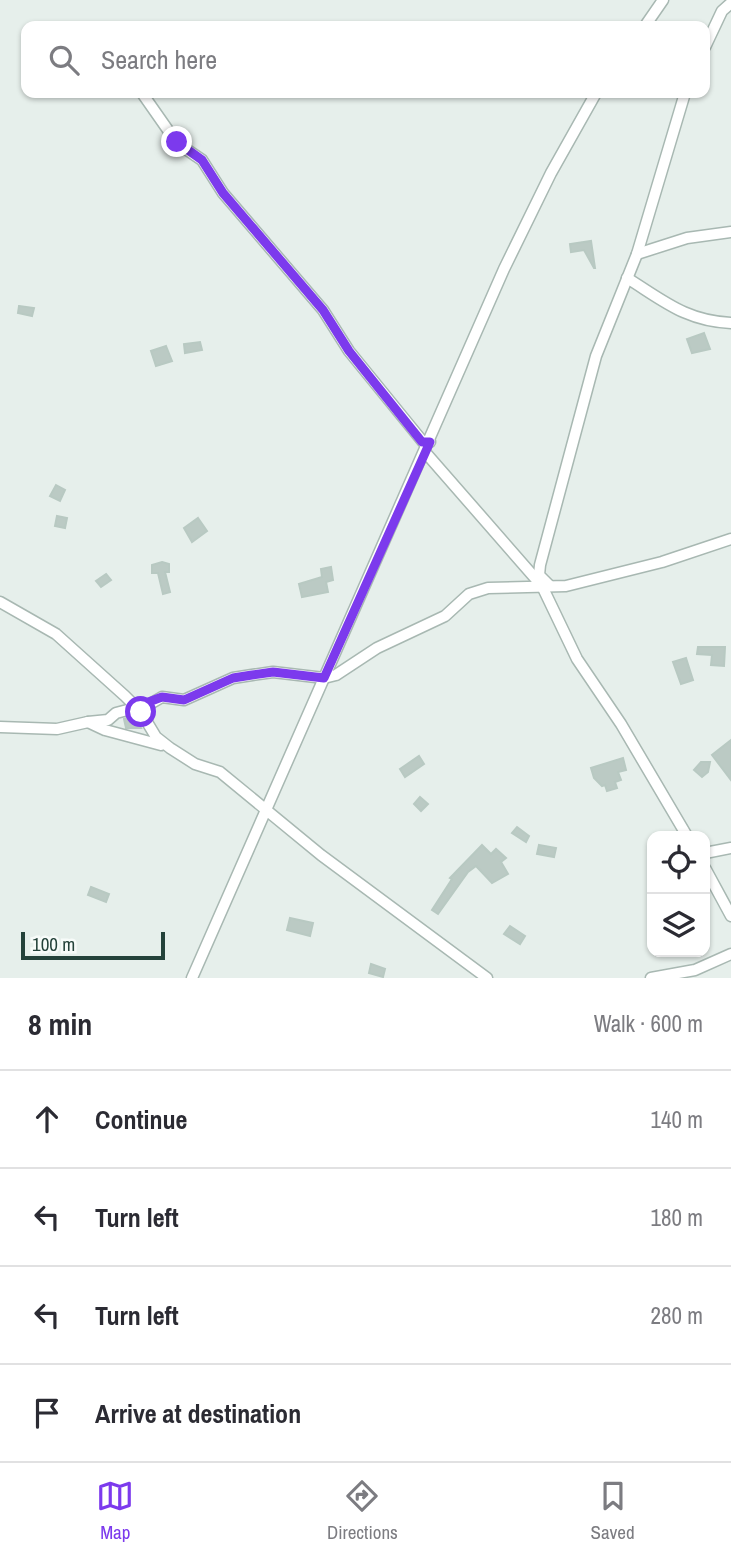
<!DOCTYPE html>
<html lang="en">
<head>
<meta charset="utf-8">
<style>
  body { margin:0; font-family:"Archivo Narrow",sans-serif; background:#f2f2f3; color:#2b2b33 }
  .controls { position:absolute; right:21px; bottom:21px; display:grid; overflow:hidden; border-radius:14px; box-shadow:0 2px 5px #0004 }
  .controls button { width:63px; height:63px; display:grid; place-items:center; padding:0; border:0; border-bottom:2px solid #e1e1e2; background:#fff; color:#2b2b33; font:35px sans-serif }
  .scale { position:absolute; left:21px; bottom:18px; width:144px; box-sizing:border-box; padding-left:7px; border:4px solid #24423a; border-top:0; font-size:19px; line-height:24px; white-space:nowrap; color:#24423a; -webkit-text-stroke:5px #f7fbf9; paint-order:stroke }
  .stop { position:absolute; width:21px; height:21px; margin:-16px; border:5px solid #7c3aed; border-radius:50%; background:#fff }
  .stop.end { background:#7c3aed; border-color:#fff; box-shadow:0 2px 7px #0008 }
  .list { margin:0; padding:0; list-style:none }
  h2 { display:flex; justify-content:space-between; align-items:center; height:91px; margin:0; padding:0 28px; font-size:30px }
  h2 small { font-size:23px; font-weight:400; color:#7c7c81 }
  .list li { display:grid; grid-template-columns:46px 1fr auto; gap:21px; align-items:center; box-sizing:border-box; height:98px; padding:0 28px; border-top:2px solid #e1e1e2 }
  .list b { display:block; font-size:26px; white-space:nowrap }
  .list em { font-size:23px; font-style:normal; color:#7c7c81 }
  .icon { flex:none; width:38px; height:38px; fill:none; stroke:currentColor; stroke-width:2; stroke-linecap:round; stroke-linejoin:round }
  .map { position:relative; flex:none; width:731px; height:978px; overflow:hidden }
  .search { position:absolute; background:#fff; box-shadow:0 2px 5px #0004; left:21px; right:21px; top:21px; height:77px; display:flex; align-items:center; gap:18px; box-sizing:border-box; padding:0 24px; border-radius:14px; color:#7c7c81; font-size:26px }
  .sheet { height:483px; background:#fff }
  nav { display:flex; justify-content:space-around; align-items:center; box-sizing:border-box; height:98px; border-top:2px solid #e1e1e2; background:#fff; font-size:19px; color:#7c7c81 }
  nav a { display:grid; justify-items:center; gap:4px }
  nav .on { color:#7c3aed }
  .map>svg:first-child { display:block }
  .building { fill:#bbcac4; stroke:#b8c9c2; stroke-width:2 }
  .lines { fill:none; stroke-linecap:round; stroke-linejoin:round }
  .minor-casing { stroke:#a8b8b2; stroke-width:13 }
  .minor { stroke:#fff; stroke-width:10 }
  .route { stroke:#7c3aed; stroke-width:9 }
</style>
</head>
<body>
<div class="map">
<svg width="731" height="978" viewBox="0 0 731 978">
  <rect width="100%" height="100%" fill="#e6efeb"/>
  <g class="building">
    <polygon points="591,241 595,268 594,268 584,250 571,252 570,244"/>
    <polygon points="19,306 34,308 32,316 18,313"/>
    <polygon points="704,333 710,349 692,353 687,339"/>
    <polygon points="200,342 202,350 185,353 184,344"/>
    <polygon points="166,346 172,361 156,366 151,351"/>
    <polygon points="56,485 65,490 60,501 50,496"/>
    <polygon points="57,516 67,518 65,528 55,526"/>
    <polygon points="198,518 207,531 192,542 184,528"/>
    <polygon points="162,562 169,564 169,572 165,572 170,592 163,594 158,573 152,573 152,565"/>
    <polygon points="331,567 333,580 326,582 328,592 302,597 299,584 322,577 321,569"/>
    <polygon points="106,574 111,580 101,587 96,581"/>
    <polygon points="698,647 725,647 724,666 711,665 712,655 697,654"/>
    <polygon points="686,658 693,680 681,684 673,662"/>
    <polygon points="134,716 135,717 141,728 126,728 124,719"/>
    <polygon points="731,740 731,780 712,755"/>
    <polygon points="419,756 424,764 405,777 400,769"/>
    <polygon points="623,758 626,770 618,772 621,780 615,782 617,788 607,791 605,785 602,786 594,778 591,768"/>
    <polygon points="701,762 710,762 708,772 702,777 694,770"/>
    <polygon points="420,797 428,804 421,811 414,804"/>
    <polygon points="517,827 529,836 526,842 512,833"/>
    <polygon points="482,845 491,854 496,849 506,858 501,862 508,874 492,883 476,866 468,872 438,914 432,910 452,879 450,878"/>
    <polygon points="539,845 556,848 554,857 537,854"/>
    <polygon points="91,887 109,894 106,902 88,895"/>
    <polygon points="290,918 313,923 310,936 287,930"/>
    <polygon points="510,926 525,936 520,944 504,934"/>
    <polygon points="371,964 385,969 383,977 369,973"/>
  </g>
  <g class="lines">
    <defs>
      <g id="minor">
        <polyline points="645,26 663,0"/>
        <polyline points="705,47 722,11 731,3"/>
        <polyline points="142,93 177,143 202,160 223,193 323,310 349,351 423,442 430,442"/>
        <polyline points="637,254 687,238 731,232"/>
        <path d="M 627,278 C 664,301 686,321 731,323"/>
        <polyline points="425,452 542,586 577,659 621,724 687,836"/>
        <polyline points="550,586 539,575 540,565 596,356 637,254 685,93"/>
        <polyline points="0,602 56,634 125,696 141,712 156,737 170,748 195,764 220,772 321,855 487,978"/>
        <polyline points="88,722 108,720 116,713 150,704 162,697 184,700 233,678 252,675 273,672 324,678 336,675 377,648 445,616 469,594 488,588 566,586 662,562 731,539"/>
        <polyline points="0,727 57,729 88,722 105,730 161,745"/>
        <polyline points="705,853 731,848"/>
        <polyline points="705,868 731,916"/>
        <polyline points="192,978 504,269 551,173 596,93"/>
        <polyline points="651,978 695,970 731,954"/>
      </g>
    </defs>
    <use href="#minor" class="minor-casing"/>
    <use href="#minor" class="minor"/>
  </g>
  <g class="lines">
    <polyline class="route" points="141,712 135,707 162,697 184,700 233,678 252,675 273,672 324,678 430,442 422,442 349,351 323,310 223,193 202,160 177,142"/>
  </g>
</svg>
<div class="controls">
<button><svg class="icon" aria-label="locate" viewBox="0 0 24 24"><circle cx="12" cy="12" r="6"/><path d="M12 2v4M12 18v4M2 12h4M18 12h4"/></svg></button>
<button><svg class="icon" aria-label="layers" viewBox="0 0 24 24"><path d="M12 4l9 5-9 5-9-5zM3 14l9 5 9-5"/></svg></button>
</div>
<div class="scale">100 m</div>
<div class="stop" style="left:141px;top:712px"></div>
<div class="stop end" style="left:177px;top:142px"></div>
<div class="search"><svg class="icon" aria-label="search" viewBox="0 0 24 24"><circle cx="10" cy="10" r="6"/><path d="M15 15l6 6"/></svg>Search here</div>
</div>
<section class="sheet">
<h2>8 min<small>Walk · 600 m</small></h2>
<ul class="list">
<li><svg class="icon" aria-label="ahead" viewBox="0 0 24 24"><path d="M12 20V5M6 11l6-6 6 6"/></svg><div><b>Continue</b></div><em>140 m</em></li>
<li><svg class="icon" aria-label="left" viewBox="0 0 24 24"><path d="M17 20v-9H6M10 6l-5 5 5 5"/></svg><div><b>Turn left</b></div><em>180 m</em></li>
<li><svg class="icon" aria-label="left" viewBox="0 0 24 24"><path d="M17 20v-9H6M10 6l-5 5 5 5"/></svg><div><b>Turn left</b></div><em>280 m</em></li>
<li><svg class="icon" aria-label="arrive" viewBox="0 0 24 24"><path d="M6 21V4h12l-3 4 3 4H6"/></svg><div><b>Arrive at destination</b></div></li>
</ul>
</section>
<nav>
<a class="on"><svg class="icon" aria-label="map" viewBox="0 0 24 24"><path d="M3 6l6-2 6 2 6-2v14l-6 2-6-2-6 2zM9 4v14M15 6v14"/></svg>Map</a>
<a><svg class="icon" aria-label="directions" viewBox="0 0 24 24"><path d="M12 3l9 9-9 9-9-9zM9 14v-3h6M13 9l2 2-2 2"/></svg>Directions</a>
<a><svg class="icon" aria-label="saved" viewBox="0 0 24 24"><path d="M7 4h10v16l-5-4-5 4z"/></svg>Saved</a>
</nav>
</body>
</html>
